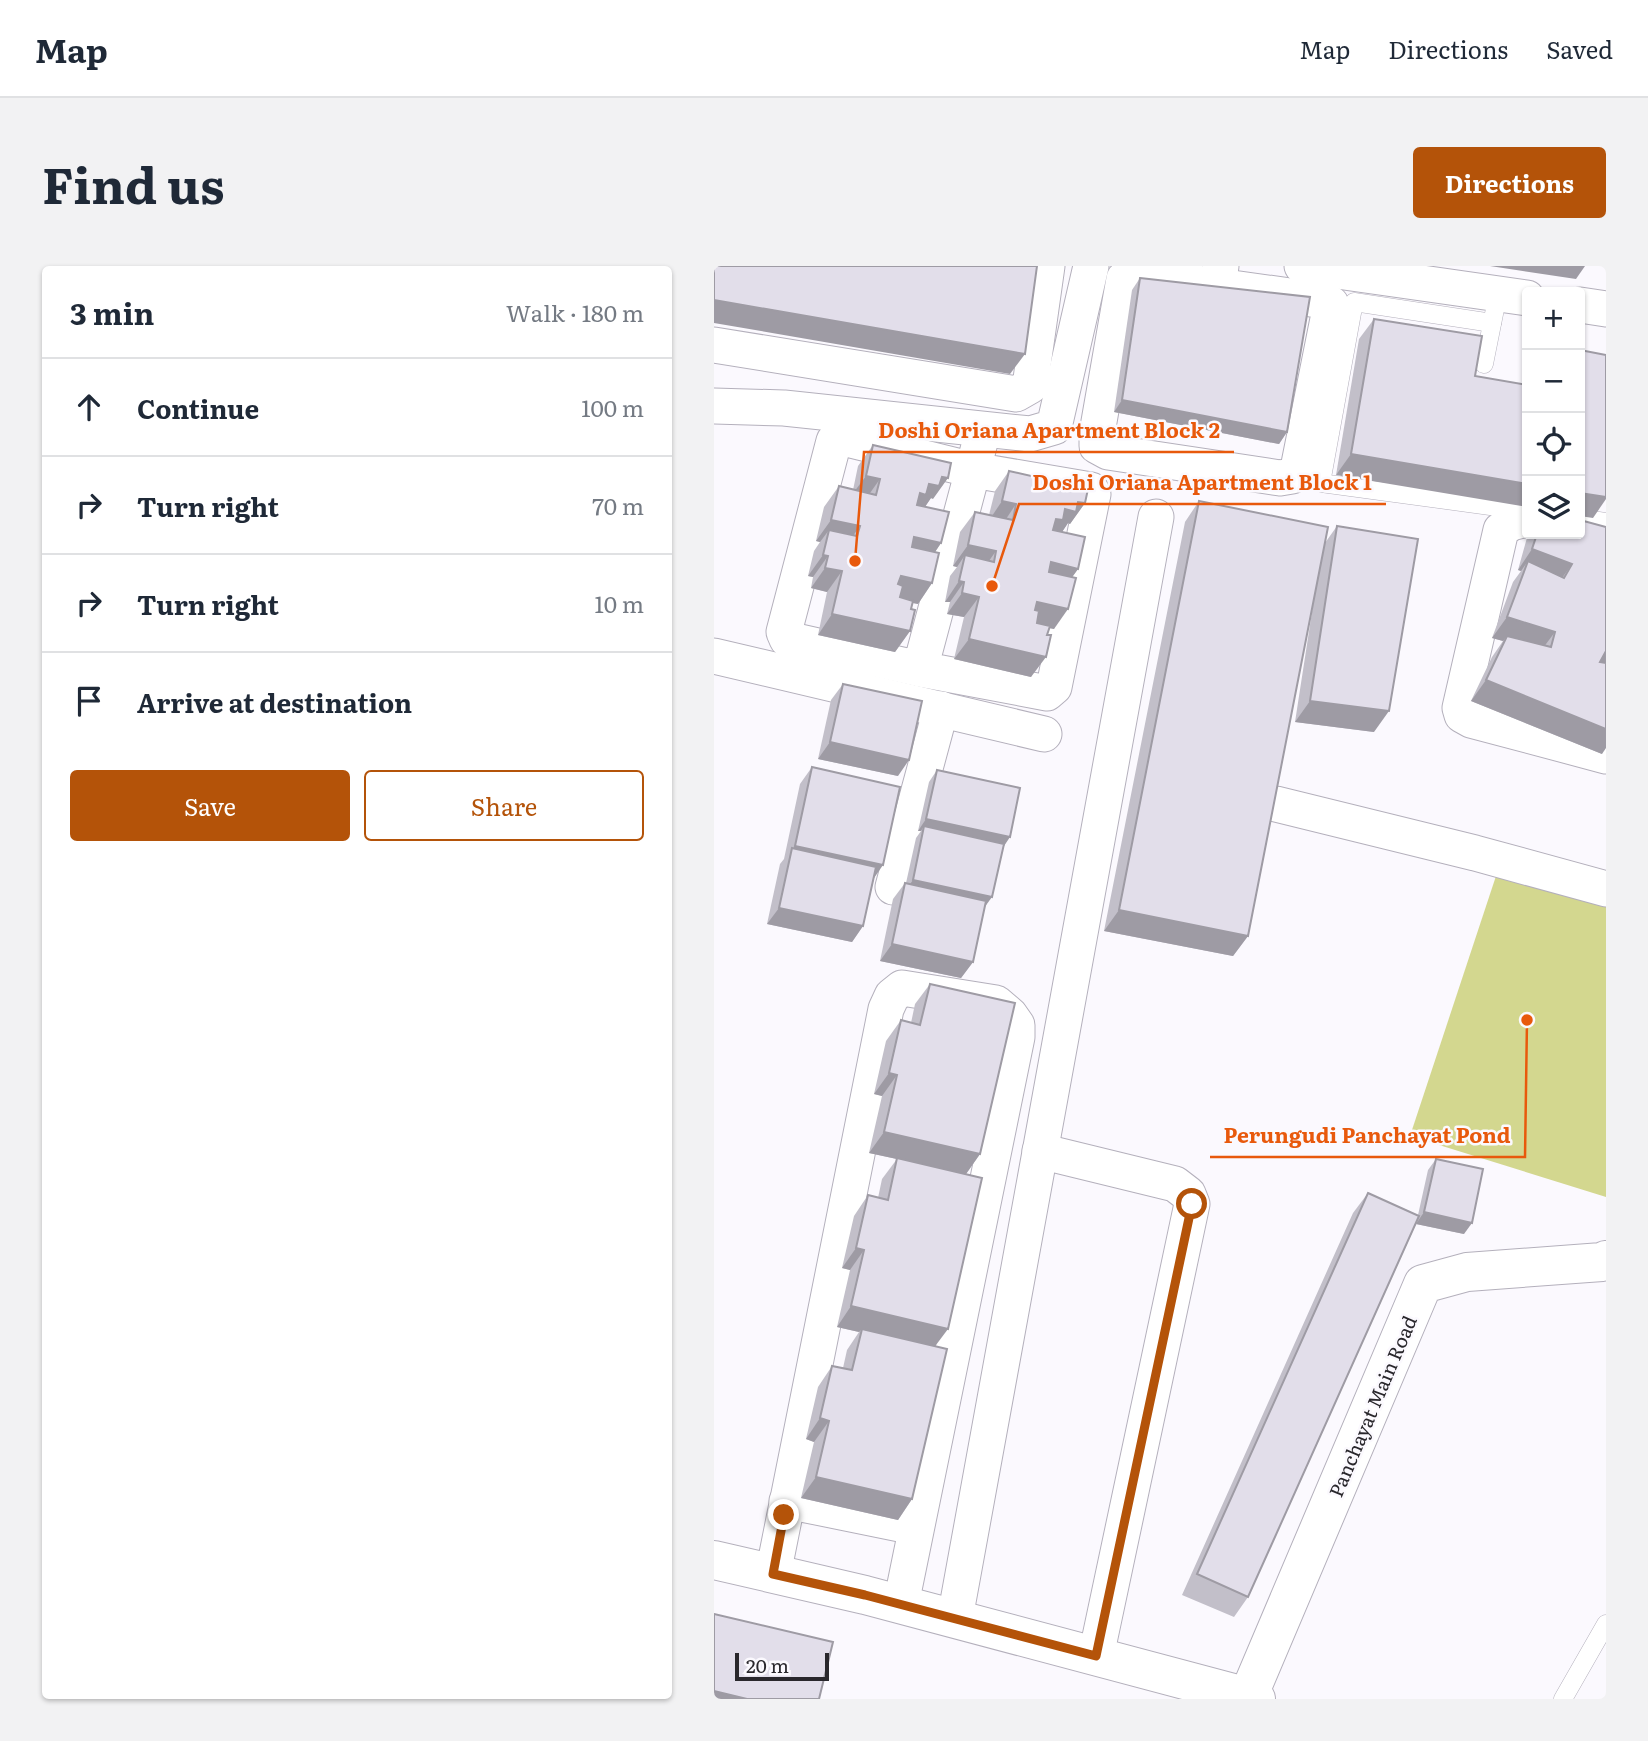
<!DOCTYPE html>
<html lang="en">
<head>
<meta charset="utf-8">
<style>
  body { margin:0; font-family:Literata,serif; background:#f2f2f3; color:#1f2937 }
  .controls { position:absolute; right:21px; top:21px; display:grid; overflow:hidden; border-radius:7px; box-shadow:0 2px 5px #0004 }
  .controls button { width:63px; height:63px; display:grid; place-items:center; padding:0; border:0; border-bottom:2px solid #e0e1e3; background:#fff; color:#1f2937; font:35px sans-serif }
  .scale { position:absolute; left:21px; bottom:18px; width:94px; box-sizing:border-box; padding-left:7px; border:4px solid #29272c; border-top:0; font-size:19px; line-height:24px; white-space:nowrap; color:#29272c; -webkit-text-stroke:5px #fbf9fe; paint-order:stroke }
  .stop { position:absolute; width:21px; height:21px; margin:-16px; border:5px solid #b45309; border-radius:50%; background:#fff }
  .stop.end { background:#b45309; border-color:#fff; box-shadow:0 2px 7px #0008 }
  .list { margin:0; padding:0; list-style:none }
  h2 { display:flex; justify-content:space-between; align-items:center; height:91px; margin:0; padding:0 28px; font-size:30px }
  h2 small { font-size:23px; font-weight:400; color:#747a83 }
  .list li { display:grid; grid-template-columns:46px 1fr auto; gap:21px; align-items:center; box-sizing:border-box; height:98px; padding:0 28px; border-top:2px solid #e0e1e3 }
  .list b { display:block; font-size:26px; white-space:nowrap }
  .list em { font-size:23px; font-style:normal; color:#747a83 }
  .actions { display:flex; gap:14px; padding:21px 28px }
  .actions a { flex:1; padding:16px 0; border:2px solid #b45309; border-radius:7px; text-align:center; font-size:24px; color:#b45309 }
  .actions .main { background:#b45309; color:#fff }
  .icon { flex:none; width:38px; height:38px; fill:none; stroke:currentColor; stroke-width:2; stroke-linecap:round; stroke-linejoin:round }
  .map { position:relative; flex:none; width:892px; height:1433px; overflow:hidden; border-radius:7px }
  header { display:flex; align-items:center; gap:42px; box-sizing:border-box; height:98px; padding:0 35px; background:#fff; border-bottom:2px solid #e0e1e3 }
  header strong { font-size:33px }
  nav { display:flex; gap:38px; margin-inline-start:auto; font-size:24px }
  .intro { display:flex; align-items:center; justify-content:space-between; box-sizing:border-box; height:168px; padding:0 42px }
  h1 { margin:0; font-size:49px }
  .button { padding:18px 32px; border-radius:7px; background:#b45309; color:#fff; font-size:24px; font-weight:700 }
  main { display:flex; gap:42px; padding:0 42px }
  aside { flex:1; background:#fff; border-radius:7px; box-shadow:0 2px 5px #0004 }
  .map>svg:first-child { display:block }
  .water { fill:#d3d78f }
  .lines { fill:none; stroke-linecap:round; stroke-linejoin:round }
  .service-casing { stroke:#b4b0bc; stroke-width:19 }
  .minor-casing { stroke:#b4b0bc; stroke-width:37 }
  .tertiary-casing { stroke:#b4b0bc; stroke-width:40 }
  .service { stroke:#fff; stroke-width:18 }
  .minor { stroke:#fff; stroke-width:35 }
  .tertiary { stroke:#fff; stroke-width:38 }
  .wall { fill:#c2bfc9 }
  .shaded-wall { fill:#9e9ba4 }
  .building { fill:#e2deea; stroke:#9e9ba4; stroke-width:2 }
  .route { stroke:#b45309; stroke-width:9 }
  .labels { text-anchor:middle; dominant-baseline:central; stroke-width:5; stroke-linejoin:round; paint-order:stroke }
  .street-label { font-size:19px; fill:#29272c; stroke:#fbf9fe }
  .leader { fill:none; stroke:#e8590c; stroke-width:2.5 }
  .callout-dot { fill:#e8590c; stroke:#fbf9fe; stroke-width:2.5 }
  .callout-label { font-size:21px; text-anchor:middle; font-weight:bold; fill:#e8590c; stroke:#fbf9fe; stroke-width:5; stroke-linejoin:round; paint-order:stroke }
</style>
</head>
<body>
<header>
<strong>Map</strong>
<nav><a>Map</a><a>Directions</a><a>Saved</a></nav>
</header>
<div class="intro"><h1>Find us</h1><a class="button">Directions</a></div>
<main>
<aside>
<h2>3 min<small>Walk · 180 m</small></h2>
<ul class="list">
<li><svg class="icon" aria-label="ahead" viewBox="0 0 24 24"><path d="M12 20V5M6 11l6-6 6 6"/></svg><div><b>Continue</b></div><em>100 m</em></li>
<li><svg class="icon" aria-label="right" viewBox="0 0 24 24"><path d="M7 20v-9h11M14 6l5 5-5 5"/></svg><div><b>Turn right</b></div><em>70 m</em></li>
<li><svg class="icon" aria-label="right" viewBox="0 0 24 24"><path d="M7 20v-9h11M14 6l5 5-5 5"/></svg><div><b>Turn right</b></div><em>10 m</em></li>
<li><svg class="icon" aria-label="arrive" viewBox="0 0 24 24"><path d="M6 21V4h12l-3 4 3 4H6"/></svg><div><b>Arrive at destination</b></div></li>
</ul>
<div class="actions"><a class="main">Save</a><a>Share</a></div>
</aside>
<div class="map">
<svg width="892" height="1433" viewBox="0 0 892 1433">
  <rect width="100%" height="100%" fill="#fbf9fe"/>
  <polygon class="water" points="782,610 892,638 892,931 696,870"/>
  <g class="lines">
    <defs>
      <g id="service">
        <polyline points="778,57 640,36 607,217 813,245"/>
        <polyline points="770,98 784,28"/>
        <polyline points="866,252 892,256"/>
        <polyline points="849,1433 892,1358"/>
      </g>
      <g id="minor">
        <polyline points="588,0 813,32"/>
        <polyline points="504,20 420,8 410,13 383,167 383,180 394,186 566,212 578,210 584,203 617,38 611,35 504,20 507,0"/>
        <polyline points="866,39 892,43"/>
        <polyline points="0,79 302,128 316,120 333,0"/>
        <polyline points="0,140 70,142 316,168 340,161 377,0"/>
        <polyline points="813,253 797,257 787,264 746,442 748,449 757,454 892,490"/>
        <polyline points="0,390 330,468"/>
        <polyline points="206,403 259,204 129,172 120,175 70,366 73,373 206,403 333,427 340,421 379,228 377,224 259,204 269,164"/>
        <polyline points="562,538 761,587 892,623"/>
        <polyline points="179,621 227,443"/>
        <polyline points="326,885 461,918 474,928 478,938 382,1390"/>
        <polyline points="73,1235 201,1261"/>
        <polyline points="59,1308 172,743 178,730 188,722 282,737 296,749 303,759 303,771 187,1338"/>
        <polyline points="241,1352 442,251"/>
      </g>
      <g id="tertiary">
        <polyline points="0,1294 151,1329 542,1433"/>
        <polyline points="533,1433 709,1018 753,1006 888,996 892,994"/>
      </g>
    </defs>
    <use href="#service" class="service-casing"/>
    <use href="#minor" class="minor-casing"/>
    <use href="#tertiary" class="tertiary-casing"/>
    <use href="#service" class="service"/>
    <use href="#minor" class="minor"/>
    <use href="#tertiary" class="tertiary"/>
  </g>
  <g class="wall">
    <polygon points="426,12 573,166 565,178 400,146 418,24"/>
    <polygon points="660,53 768,70 622,209 645,73"/>
    <polygon points="159,179 219,233 217,232 211,240 227,277 221,286 218,317 204,338 198,337 196,365 181,386 104,369 113,326 97,322 99,311 94,310 100,285 106,276 102,275 110,241 125,220 139,224 144,200"/>
    <polygon points="295,205 371,237 356,258 354,257 348,266 364,303 358,311 340,363 335,362 317,411 240,393 250,351 233,348 236,336 231,336 236,310 243,301 239,300 246,266 261,246 275,249 281,225"/>
    <polygon points="485,235 611,277 623,260 660,466 581,456 602,320 534,670 519,690 390,665 471,256"/>
    <polygon points="814,268 866,268 888,488 757,435 778,391 789,375 778,372 799,316 807,305 804,304"/>
    <polygon points="129,418 184,510 104,493 117,434"/>
    <polygon points="98,501 160,612 149,660 138,676 53,658 66,598 70,593 86,518"/>
    <polygon points="223,504 289,580 270,642 259,696 247,712 166,695 179,633 191,617 192,617 202,572 207,565 204,565 215,516"/>
    <polygon points="216,718 266,888 252,908 221,1080 198,1233 184,1254 87,1232 100,1176 92,1173 104,1121 118,1100 129,1102 133,1084 145,1066 123,1061 136,1004 128,1002 140,950 154,929 164,932 168,913 183,893 155,887 168,830 160,828 172,775 187,754 197,757 201,738"/>
    <polygon points="722,893 750,968 702,958 534,1331 520,1351 468,1329 639,947 654,927 704,949 714,904"/>
  </g>
  <g class="shaded-wall">
    <polygon points="776,0 871,0 862,13"/>
    <polygon points="0,34 311,88 296,108 0,57"/>
    <polygon points="408,134 573,166 565,178 400,146"/>
    <polygon points="637,188 813,218 813,241 622,209"/>
    <polygon points="152,210 166,213 151,234 137,230"/>
    <polygon points="228,211 234,212 219,233 217,232 211,241 191,248 206,227 215,218"/>
    <polygon points="866,227 892,231 892,233 879,252 866,250"/>
    <polygon points="288,235 302,238 288,259 274,256"/>
    <polygon points="364,236 371,237 356,258 354,257 348,266 334,274 342,253 351,243"/>
    <polygon points="117,254 146,260 131,281 115,264 106,276 102,275"/>
    <polygon points="200,271 227,277 213,298 186,292"/>
    <polygon points="254,279 282,285 267,306 251,289 243,301 239,300"/>
    <polygon points="818,283 858,298 843,319 814,295 807,305 804,304"/>
    <polygon points="109,289 114,290 99,311 94,310"/>
    <polygon points="337,296 364,303 349,324 322,317"/>
    <polygon points="111,302 128,305 113,326 97,322"/>
    <polygon points="187,310 218,317 204,338 172,331"/>
    <polygon points="245,315 250,316 236,336 231,336"/>
    <polygon points="248,327 265,331 250,351 233,348"/>
    <polygon points="323,336 354,343 340,363 308,356"/>
    <polygon points="118,348 196,365 181,386 104,369"/>
    <polygon points="793,351 841,366 826,386 793,370 789,375 778,372"/>
    <polygon points="255,373 332,391 317,411 240,393"/>
    <polygon points="892,385 892,410 878,406"/>
    <polygon points="772,414 892,463 892,482 888,488 757,435"/>
    <polygon points="596,435 675,445 660,466 581,456"/>
    <polygon points="116,476 195,494 184,510 104,493"/>
    <polygon points="212,553 296,571 288,583 210,560 207,565 204,565"/>
    <polygon points="81,580 169,599 158,615 77,585"/>
    <polygon points="199,614 278,631 270,642 191,625"/>
    <polygon points="65,642 149,660 138,676 53,658"/>
    <polygon points="405,644 534,670 519,690 390,665"/>
    <polygon points="178,678 259,696 247,712 166,695"/>
    <polygon points="175,807 183,809 168,830 160,828"/>
    <polygon points="170,866 266,888 252,908 155,887"/>
    <polygon points="710,946 758,957 750,968 702,958"/>
    <polygon points="142,982 150,984 136,1004 128,1002"/>
    <polygon points="137,1040 234,1063 219,1083 148,1063 145,1066 123,1061"/>
    <polygon points="106,1152 115,1155 100,1176 92,1173"/>
    <polygon points="102,1211 198,1233 184,1254 87,1232"/>
    <polygon points="0,1425 33,1433 0,1433"/>
  </g>
  <g class="building">
    <polygon points="0,0 323,0 311,88 0,34"/>
    <polygon points="426,12 596,31 573,166 408,134"/>
    <polygon points="660,53 768,70 761,110 813,119 813,218 637,188"/>
    <polygon points="866,84 892,89 892,231 866,227"/>
    <polygon points="159,179 237,197 234,212 228,211 225,220 215,218 212,229 206,227 203,239 235,246 227,277 200,271 198,281 225,287 218,317 187,310 184,318 189,320 186,331 199,335 197,343 201,344 196,365 118,348 128,305 111,302 114,290 109,289 115,264 143,270 146,260 117,254 125,220 162,229 166,213 152,210"/>
    <polygon points="295,205 374,223 371,237 364,236 362,246 351,243 349,254 342,253 339,264 371,271 364,303 337,296 335,306 362,312 354,343 323,336 321,344 325,345 323,357 336,360 333,369 337,369 332,391 255,373 265,331 248,327 250,316 245,315 251,289 280,296 282,285 254,279 261,246 299,254 302,238 288,235"/>
    <polygon points="485,235 614,261 534,670 405,644"/>
    <polygon points="866,254 892,261 892,385 886,396 892,397 892,463 772,414 793,370 837,381 841,366 793,351 814,295 850,312 858,298 818,283 823,268 866,268"/>
    <polygon points="623,260 704,273 675,445 596,435"/>
    <polygon points="129,418 208,435 195,494 116,476"/>
    <polygon points="98,501 186,521 169,599 81,580"/>
    <polygon points="223,504 306,522 296,571 212,553"/>
    <polygon points="210,560 290,578 278,631 199,614"/>
    <polygon points="78,582 162,601 149,660 65,642"/>
    <polygon points="191,617 272,635 259,696 178,678"/>
    <polygon points="216,718 301,737 266,888 170,866 183,809 175,807 187,754 206,759"/>
    <polygon points="183,892 268,912 234,1063 137,1040 150,984 142,982 154,929 174,934"/>
    <polygon points="722,893 769,903 758,957 710,946"/>
    <polygon points="654,927 705,950 534,1331 483,1308"/>
    <polygon points="148,1063 233,1083 198,1233 102,1211 115,1155 106,1152 118,1100 138,1104"/>
    <polygon points="0,1348 119,1376 105,1433 33,1433 0,1425"/>
  </g>
  <g class="lines">
    <polyline class="route" points="70,1249 59,1308 151,1329 382,1390 478,938"/>
  </g>
  <g class="labels">
    <g class="street-label">
      <text transform="translate(658 1140) rotate(-67)">Panchayat Main Road</text>
    </g>
  </g>
  <path class="leader" d="M141 295L150 186H520M278 320L305 238H672M813 754L811 891H496"/>
  <g class="callout-dot">
    <circle cx="141" cy="295" r="7"/>
    <circle cx="278" cy="320" r="7"/>
    <circle cx="813" cy="754" r="7"/>
  </g>
  <g class="callout-label">
    <text x="335" y="172">Doshi Oriana Apartment Block 2</text>
    <text x="488" y="224">Doshi Oriana Apartment Block 1</text>
    <text x="653" y="877">Perungudi Panchayat Pond</text>
  </g>
</svg>
<div class="controls">
<button>+</button>
<button>−</button>
<button><svg class="icon" aria-label="locate" viewBox="0 0 24 24"><circle cx="12" cy="12" r="6"/><path d="M12 2v4M12 18v4M2 12h4M18 12h4"/></svg></button>
<button><svg class="icon" aria-label="layers" viewBox="0 0 24 24"><path d="M12 4l9 5-9 5-9-5zM3 14l9 5 9-5"/></svg></button>
</div>
<div class="scale">20 m</div>
<div class="stop" style="left:478px;top:938px"></div>
<div class="stop end" style="left:70px;top:1249px"></div>
</div>
</main>
</body>
</html>
